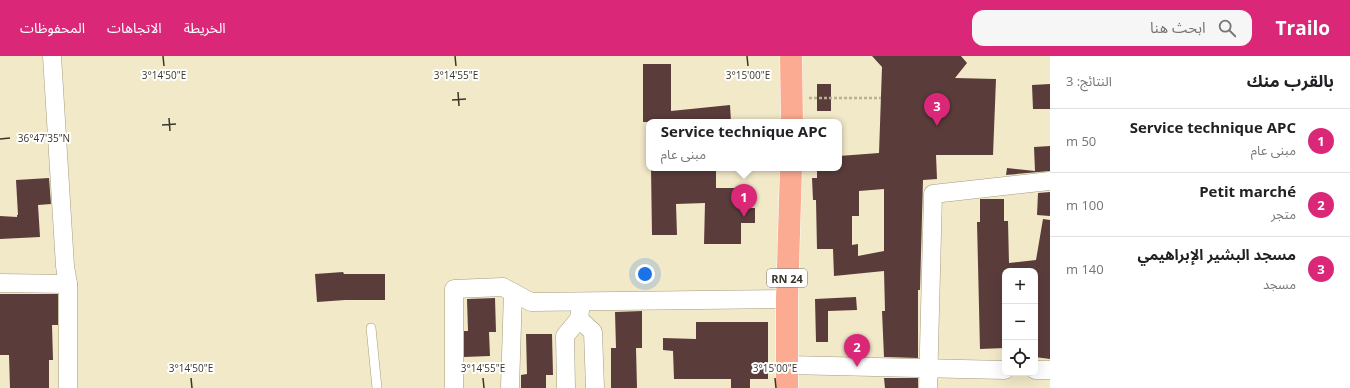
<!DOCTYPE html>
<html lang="ar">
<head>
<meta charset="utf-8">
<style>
  body { margin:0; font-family:"Open Sans","Noto Sans Arabic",sans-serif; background:#f6f6f6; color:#202124; direction:rtl }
  .controls { position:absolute; right:12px; bottom:12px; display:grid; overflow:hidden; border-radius:8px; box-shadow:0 4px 16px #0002 }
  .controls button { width:36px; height:36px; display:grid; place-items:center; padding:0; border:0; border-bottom:1px solid #e0e0e0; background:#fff; color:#202124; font:20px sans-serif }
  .you { position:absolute; left:645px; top:218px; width:14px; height:14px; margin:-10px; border:3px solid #fff; border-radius:50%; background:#1a73e8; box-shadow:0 0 0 6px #1a73e833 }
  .badge { display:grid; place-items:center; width:26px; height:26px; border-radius:50%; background:#db2777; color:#fff; font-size:13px; font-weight:700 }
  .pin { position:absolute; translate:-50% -33px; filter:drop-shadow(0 1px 2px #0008) }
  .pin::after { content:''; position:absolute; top:21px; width:14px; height:12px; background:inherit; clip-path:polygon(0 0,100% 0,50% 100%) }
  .popup { position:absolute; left:646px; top:63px; width:196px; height:52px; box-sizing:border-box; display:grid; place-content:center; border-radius:8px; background:#fff; filter:drop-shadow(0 1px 3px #0005); font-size:13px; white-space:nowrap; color:#757577 }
  .popup b { font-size:15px; color:#202124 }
  .popup::after { content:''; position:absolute; left:50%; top:100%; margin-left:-8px; border:8px solid transparent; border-top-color:#fff }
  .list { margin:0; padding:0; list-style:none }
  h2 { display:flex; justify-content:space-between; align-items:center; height:52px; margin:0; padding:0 16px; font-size:17px }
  h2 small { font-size:13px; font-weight:400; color:#757577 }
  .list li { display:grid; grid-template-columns:26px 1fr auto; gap:12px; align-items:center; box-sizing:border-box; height:64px; padding:0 16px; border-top:1px solid #e0e0e0 }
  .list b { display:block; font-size:15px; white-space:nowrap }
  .list p { margin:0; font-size:13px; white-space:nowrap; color:#757577 }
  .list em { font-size:13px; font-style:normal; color:#757577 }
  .icon { flex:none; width:22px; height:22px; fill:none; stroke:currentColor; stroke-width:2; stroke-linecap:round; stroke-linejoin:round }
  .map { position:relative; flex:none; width:1050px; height:332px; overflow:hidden; direction:ltr }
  header { display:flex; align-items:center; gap:24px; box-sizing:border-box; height:56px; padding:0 20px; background:#db2777; color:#fff }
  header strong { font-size:19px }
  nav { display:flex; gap:22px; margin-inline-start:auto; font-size:14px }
  .search { width:280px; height:36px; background:#f6f6f6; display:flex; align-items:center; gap:10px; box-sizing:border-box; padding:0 14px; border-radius:12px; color:#757577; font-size:15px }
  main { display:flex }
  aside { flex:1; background:#fff }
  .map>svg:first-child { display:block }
  .building { fill:#5a3c3b; fill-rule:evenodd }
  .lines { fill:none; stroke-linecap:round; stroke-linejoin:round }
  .service-casing { stroke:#a59c7e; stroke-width:10 }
  .minor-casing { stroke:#a59c7e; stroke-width:19 }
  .primary-casing { stroke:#fff; stroke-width:23 }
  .path { stroke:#b8b097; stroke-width:2.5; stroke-dasharray:3 2; stroke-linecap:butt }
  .service { stroke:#fff; stroke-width:9 }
  .minor { stroke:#fff; stroke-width:18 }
  .primary { stroke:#faab91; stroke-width:22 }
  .ticks { fill:none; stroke:#3a362a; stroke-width:1.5 }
  .labels { text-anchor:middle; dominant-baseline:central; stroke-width:4; stroke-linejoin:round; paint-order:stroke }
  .shield { fill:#fff; stroke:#75726a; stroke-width:1 }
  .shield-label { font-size:11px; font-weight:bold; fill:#3a362a }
  .ticks-label { font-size:10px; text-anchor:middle; fill:#3a362a; stroke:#fff; stroke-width:4; stroke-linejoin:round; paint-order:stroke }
</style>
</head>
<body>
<header>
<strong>Trailo</strong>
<div class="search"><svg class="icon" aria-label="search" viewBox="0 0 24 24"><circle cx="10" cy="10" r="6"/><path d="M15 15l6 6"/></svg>ابحث هنا</div>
<nav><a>الخريطة</a><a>الاتجاهات</a><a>المحفوظات</a></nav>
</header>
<main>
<aside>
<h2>بالقرب منك<small>النتائج: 3</small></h2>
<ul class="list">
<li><span class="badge">1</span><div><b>Service technique APC</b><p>مبنى عام</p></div><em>50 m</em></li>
<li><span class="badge">2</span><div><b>Petit marché</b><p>متجر</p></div><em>100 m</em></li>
<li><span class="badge">3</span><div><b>مسجد البشير الإبراهيمي</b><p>مسجد</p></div><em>140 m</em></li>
</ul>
</aside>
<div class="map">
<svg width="1050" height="332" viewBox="0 0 1050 332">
  <rect width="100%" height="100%" fill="#f2e9c9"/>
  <g class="building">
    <path d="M 872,0 L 961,0 L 967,7 L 955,22 L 996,23 L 993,99 L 936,99 L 937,123 L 923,124 L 920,234 L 918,234 L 918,302 L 884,301 L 882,255 L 885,255 L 884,215 L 834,220 L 833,193 L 817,193 L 816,144 L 813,144 L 812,122 L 817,122 L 817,112 L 839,112 L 839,100 L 879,97 L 882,11 ZM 884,133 L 884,195 L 858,200 L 858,188 L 852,189 L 852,160 L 859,160 L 859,135 Z"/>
    <polygon points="643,8 671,8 671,55 730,49 731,66 643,66"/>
    <rect x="817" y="28" width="14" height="27"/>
    <polygon points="1050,28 1050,53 1033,53 1032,29"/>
    <polygon points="1050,90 1050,115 1006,119 1007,112 1035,115 1034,91"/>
    <polygon points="651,112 716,112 716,132 743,132 743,152 755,152 755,167 741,167 741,188 704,188 705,147 676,148 677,179 652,179"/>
    <polygon points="49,122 51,148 38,149 40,181 0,183 0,160 17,161 17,159 18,159 16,124"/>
    <polygon points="1050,136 1050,160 1037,159 1038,137"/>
    <polygon points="980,143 1004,143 1004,165 1008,165 1009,207 1036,204 1043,163 1050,164 1050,303 1035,301 1035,215 1009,212 1009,215 1005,215 1005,292 980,293 977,166 980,166"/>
    <polygon points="343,216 344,218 385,218 385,244 345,244 317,246 315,218"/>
    <polygon points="0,238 58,238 58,269 52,269 53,304 49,304 49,332 10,332 9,299 0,299"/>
    <polygon points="856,241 857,254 828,255 828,286 816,286 815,243"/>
    <polygon points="495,242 496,276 489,276 490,300 464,301 464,275 468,275 467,243"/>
    <polygon points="642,255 642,292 636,292 637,332 611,332 611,292 616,292 615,256"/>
    <polygon points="696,266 768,266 768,323 750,323 750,332 731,332 731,323 674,323 673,295 663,294 663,282 696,283"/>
    <polygon points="526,278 552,278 553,319 546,319 546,332 521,332 521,319 527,318"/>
    <polygon points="884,322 918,322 918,332 885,332"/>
  </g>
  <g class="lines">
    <defs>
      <polyline id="service" points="371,272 377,332"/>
      <g id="minor">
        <polyline points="52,0 65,210 68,228 68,332"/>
        <polyline points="0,227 68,228"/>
        <polyline points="579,263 593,276 595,332"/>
        <polyline points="787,309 1005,314"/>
        <polyline points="1035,314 1050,314"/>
        <polyline points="454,332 454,233 503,231 531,246 787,243"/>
        <polyline points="510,332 513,236"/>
        <polyline points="566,332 565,280 579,263 581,246"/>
        <polyline points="928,332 933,138 1050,125"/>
      </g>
      <g id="primary">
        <polyline points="791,0 792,66"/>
        <polyline points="787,332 787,243 791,112"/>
      </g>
    </defs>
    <use href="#service" class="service-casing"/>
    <use href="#minor" class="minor-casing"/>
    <use href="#primary" class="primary-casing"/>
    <polyline class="path" points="809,42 881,42"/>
    <use href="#service" class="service"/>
    <use href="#minor" class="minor"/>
    <use href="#primary" class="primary"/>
  </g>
  <path class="ticks" d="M 163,0 L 164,10M 455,0 L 456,10M 747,0 L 748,10M 458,36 L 459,50M 452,44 L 466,43M 169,62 L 170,75M 162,69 L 176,68M 0,83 L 10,82M 191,322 L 192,332M 483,322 L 484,332M 775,322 L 776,332"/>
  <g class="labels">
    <rect class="shield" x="767" y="213" width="40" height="18" rx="3"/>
    <g class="shield-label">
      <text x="787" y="222">RN 24</text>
    </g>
  </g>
  <g class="ticks-label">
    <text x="164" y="23">3°14'50"E</text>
    <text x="456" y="23">3°14'55"E</text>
    <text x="748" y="23">3°15'00"E</text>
    <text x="44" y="86">36°47'35"N</text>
    <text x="191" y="316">3°14'50"E</text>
    <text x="483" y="316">3°14'55"E</text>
    <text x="775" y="316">3°15'00"E</text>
  </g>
</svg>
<div class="controls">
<button>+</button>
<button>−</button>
<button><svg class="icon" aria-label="locate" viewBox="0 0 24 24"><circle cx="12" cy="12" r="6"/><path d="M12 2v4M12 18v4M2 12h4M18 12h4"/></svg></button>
</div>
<div class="you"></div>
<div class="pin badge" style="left:744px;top:161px">1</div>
<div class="popup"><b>Service technique APC</b>مبنى عام</div>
<div class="pin badge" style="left:857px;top:311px">2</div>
<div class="pin badge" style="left:937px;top:70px">3</div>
</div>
</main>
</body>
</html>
